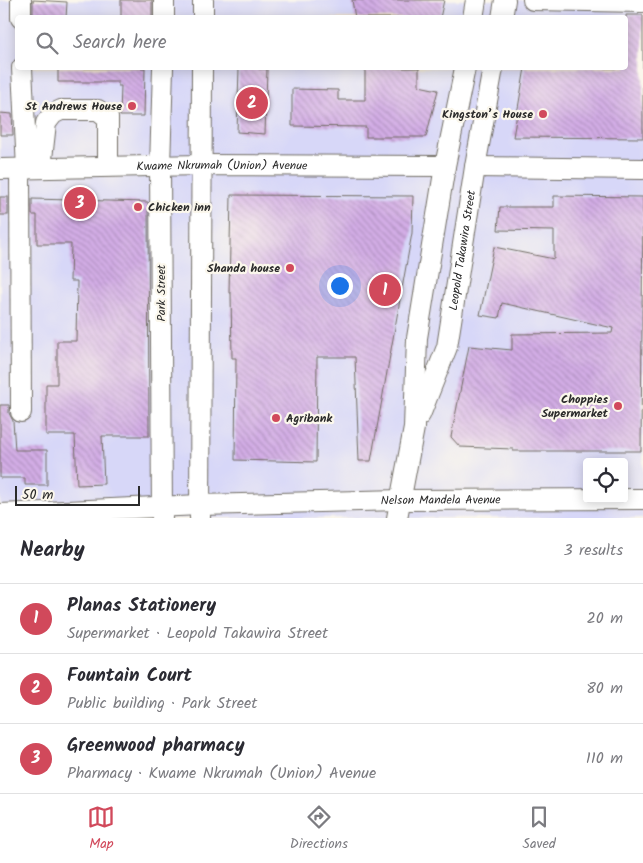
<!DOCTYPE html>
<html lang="en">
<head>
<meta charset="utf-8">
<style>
  body { margin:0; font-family:Kalam,sans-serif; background:#f7f7f7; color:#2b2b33 }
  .controls { position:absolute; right:15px; bottom:15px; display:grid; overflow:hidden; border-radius:5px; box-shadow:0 2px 12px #0003 }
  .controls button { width:45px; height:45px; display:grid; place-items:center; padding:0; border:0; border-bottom:1px solid #e1e1e2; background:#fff; color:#2b2b33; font:25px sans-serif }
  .scale { position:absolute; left:15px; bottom:12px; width:125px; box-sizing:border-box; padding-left:5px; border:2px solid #2b2b2b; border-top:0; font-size:14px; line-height:18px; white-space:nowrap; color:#2b2b2b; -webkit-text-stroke:4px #fbf7ec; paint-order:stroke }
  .you { position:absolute; left:339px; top:285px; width:18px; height:18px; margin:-12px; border:4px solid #fff; border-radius:50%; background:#1a73e8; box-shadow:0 0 0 8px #1a73e833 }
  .badge { display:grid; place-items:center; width:32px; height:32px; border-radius:50%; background:#d1495b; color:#fff; font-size:16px; font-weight:700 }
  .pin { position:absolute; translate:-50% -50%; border:2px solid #fff; box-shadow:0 1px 5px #0006 }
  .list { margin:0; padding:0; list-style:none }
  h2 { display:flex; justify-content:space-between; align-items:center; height:65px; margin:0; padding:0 20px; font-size:21px }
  h2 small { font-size:16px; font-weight:400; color:#7c7c81 }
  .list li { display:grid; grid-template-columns:32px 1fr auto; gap:15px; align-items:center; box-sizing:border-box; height:70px; padding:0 20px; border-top:1px solid #e1e1e2 }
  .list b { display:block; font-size:19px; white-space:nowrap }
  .list p { margin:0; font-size:16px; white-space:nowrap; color:#7c7c81 }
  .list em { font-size:16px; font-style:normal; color:#7c7c81 }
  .icon { flex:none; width:28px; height:28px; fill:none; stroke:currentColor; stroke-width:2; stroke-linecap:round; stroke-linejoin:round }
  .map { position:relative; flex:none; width:643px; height:518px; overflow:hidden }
  .search { position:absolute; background:#fff; box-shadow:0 2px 12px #0003; left:15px; right:15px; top:15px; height:55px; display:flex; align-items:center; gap:12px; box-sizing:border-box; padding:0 18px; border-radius:5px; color:#7c7c81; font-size:19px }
  .sheet { height:275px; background:#fff }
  nav { display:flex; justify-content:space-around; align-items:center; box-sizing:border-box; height:70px; border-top:1px solid #e1e1e2; background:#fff; font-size:14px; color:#7c7c81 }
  nav a { display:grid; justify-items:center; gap:2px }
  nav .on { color:#d1495b }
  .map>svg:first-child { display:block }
  .built { fill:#d7d7f8; fill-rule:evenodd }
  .building { fill:url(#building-back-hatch) }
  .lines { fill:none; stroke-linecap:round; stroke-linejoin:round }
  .minor-casing { stroke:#716d64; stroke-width:22 }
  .minor { stroke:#fff; stroke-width:20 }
  .poi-dot { fill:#d1495b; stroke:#fbf7ec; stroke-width:2 }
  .labels { text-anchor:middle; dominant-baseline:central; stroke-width:4.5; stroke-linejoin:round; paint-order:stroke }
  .poi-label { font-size:12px; font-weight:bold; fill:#2b2b2b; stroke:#fbf7ec; text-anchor:end }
  .street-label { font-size:12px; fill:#2b2b2b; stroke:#fbf7ec }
</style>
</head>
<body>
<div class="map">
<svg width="643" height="518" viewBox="0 0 643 518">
  <defs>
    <pattern id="building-back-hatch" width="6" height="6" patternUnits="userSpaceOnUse" patternTransform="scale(1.25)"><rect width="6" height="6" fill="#d3ade6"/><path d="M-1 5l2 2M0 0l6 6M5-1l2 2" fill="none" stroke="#ab8dbb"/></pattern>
  </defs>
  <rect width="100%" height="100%" fill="#fbf7ec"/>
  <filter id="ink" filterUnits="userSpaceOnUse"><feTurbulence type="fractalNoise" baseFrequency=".02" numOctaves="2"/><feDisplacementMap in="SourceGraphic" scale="10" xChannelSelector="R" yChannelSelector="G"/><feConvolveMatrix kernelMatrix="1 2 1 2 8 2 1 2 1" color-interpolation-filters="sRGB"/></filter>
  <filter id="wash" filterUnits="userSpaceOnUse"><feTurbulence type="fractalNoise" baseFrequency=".0096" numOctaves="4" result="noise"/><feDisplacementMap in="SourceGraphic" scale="20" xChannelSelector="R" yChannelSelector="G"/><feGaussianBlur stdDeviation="1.12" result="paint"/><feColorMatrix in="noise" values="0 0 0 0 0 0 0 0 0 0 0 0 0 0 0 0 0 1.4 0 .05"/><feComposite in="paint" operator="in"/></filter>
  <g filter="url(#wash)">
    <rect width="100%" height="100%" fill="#f4e7ce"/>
    <path class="built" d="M 0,0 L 643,0 L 643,518 L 0,518 ZM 18,18 L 626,18 L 626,68 L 18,68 ZM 587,462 L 624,462 L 624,499 L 587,499 Z"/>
    <g id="blocks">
      <g class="building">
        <polygon points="33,0 67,2 66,18 42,18 42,15 33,15"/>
        <rect x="121" y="0" width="31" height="18"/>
        <polygon points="352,0 444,0 440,18 355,18"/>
        <polygon points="626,15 643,15 643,138 513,137 525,68 626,68"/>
        <polygon points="58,68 145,68 144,116 120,116 121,86 118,86 118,82 58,82"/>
        <polygon points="239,68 259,68 259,69 267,69 265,134 237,132"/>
        <polygon points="365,68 419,68 419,86 438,90 426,137 366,137 366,127 292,126 292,89 338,90 338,100 365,100"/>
        <polygon points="0,113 12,114 13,135 0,135"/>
        <polygon points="231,195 413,196 412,233 371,461 359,461 355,357 317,357 316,462 235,460 236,358 232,358 231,293 229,293"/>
        <polygon points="554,196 643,197 641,451 513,451 513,449 460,447 451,437 469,346 512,350 512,334 612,333 613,328 502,303 499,318 480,315 494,247 554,259 554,231 498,230 500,207 554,207"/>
        <rect x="0" y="197" width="8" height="18"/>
        <polygon points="32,199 148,202 149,436 102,436 104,484 77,485 75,435 46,435 46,384 57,384 57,341 76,341 77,281 70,281 71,244 37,244 37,215 32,215"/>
        <polygon points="0,405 9,405 9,413 13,421 15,450 47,450 47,485 25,485 25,478 0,478"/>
      </g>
    </g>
  </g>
  <g filter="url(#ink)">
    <use href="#blocks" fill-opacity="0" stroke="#716d64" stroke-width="1"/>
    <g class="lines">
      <defs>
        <g id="minor">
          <polyline points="21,0 21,18"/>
          <polyline points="533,0 643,2"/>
          <polyline points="164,18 164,0"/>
          <polyline points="203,18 203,0"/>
          <polyline points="473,18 476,0"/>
          <polyline points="502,18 505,0"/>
          <polyline points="22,68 27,169"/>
          <polyline points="475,167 643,169"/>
          <polyline points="41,168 46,123 53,114 61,110 98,110 108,118 108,166"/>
          <path id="s1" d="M 0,169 L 201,165 L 445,166"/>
          <polyline points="20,169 21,412"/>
          <path id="s2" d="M 420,415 L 447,347 L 475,167 L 493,68"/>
          <path id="s3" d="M 0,514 L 200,505 L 401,500 L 643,499"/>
          <polyline points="162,518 160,166 163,68"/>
          <polyline points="200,518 202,68"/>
          <polyline points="397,518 414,428 417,338 445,166 465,68"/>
        </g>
      </defs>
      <use href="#minor" class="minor-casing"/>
      <use href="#minor" class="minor"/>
    </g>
  </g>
  <g class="poi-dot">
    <circle cx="132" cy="106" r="5"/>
    <circle cx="543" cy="114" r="5"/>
    <circle cx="138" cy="207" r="5"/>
    <circle cx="290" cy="268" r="5"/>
    <circle cx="618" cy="406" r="5"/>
    <circle cx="276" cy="418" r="5"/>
  </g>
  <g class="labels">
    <g class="poi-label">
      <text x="122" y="106">St Andrews House</text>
      <text x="533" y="114">Kingston’s House</text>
      <text x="148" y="207" text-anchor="start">Chicken inn</text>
      <text x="280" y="268">Shanda house</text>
      <text x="608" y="399">Choppies<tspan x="608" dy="14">Supermarket</tspan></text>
      <text x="286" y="418" text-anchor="start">Agribank</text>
    </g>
    <g class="street-label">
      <text stroke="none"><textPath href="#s1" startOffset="222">Kwame Nkrumah (Union) Avenue</textPath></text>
      <text stroke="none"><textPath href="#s2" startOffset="171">Leopold Takawira Street</textPath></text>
      <text transform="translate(161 293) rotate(-90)">Park Street</text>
      <text stroke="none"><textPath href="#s3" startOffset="441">Nelson Mandela Avenue</textPath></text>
    </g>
  </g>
</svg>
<div class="controls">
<button><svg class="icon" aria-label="locate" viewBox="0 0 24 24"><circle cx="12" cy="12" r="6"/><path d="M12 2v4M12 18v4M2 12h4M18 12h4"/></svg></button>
</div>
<div class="scale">50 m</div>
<div class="you"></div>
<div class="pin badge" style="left:385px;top:290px">1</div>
<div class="pin badge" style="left:252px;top:103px">2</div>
<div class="pin badge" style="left:80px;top:203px">3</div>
<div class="search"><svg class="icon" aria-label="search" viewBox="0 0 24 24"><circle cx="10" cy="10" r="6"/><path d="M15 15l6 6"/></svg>Search here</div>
</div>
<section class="sheet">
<h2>Nearby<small>3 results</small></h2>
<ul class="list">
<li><span class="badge">1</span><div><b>Planas Stationery</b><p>Supermarket · Leopold Takawira Street</p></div><em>20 m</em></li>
<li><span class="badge">2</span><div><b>Fountain Court</b><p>Public building · Park Street</p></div><em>80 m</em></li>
<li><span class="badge">3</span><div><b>Greenwood pharmacy</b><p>Pharmacy · Kwame Nkrumah (Union) Avenue</p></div><em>110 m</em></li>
</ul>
</section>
<nav>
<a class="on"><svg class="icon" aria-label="map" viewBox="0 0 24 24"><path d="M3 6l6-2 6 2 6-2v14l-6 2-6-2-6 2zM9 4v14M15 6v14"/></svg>Map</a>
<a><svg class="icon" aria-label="directions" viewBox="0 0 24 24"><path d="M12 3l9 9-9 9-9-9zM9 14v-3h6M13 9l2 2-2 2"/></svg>Directions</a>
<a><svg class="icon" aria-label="saved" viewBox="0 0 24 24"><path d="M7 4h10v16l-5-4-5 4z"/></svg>Saved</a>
</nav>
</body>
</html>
